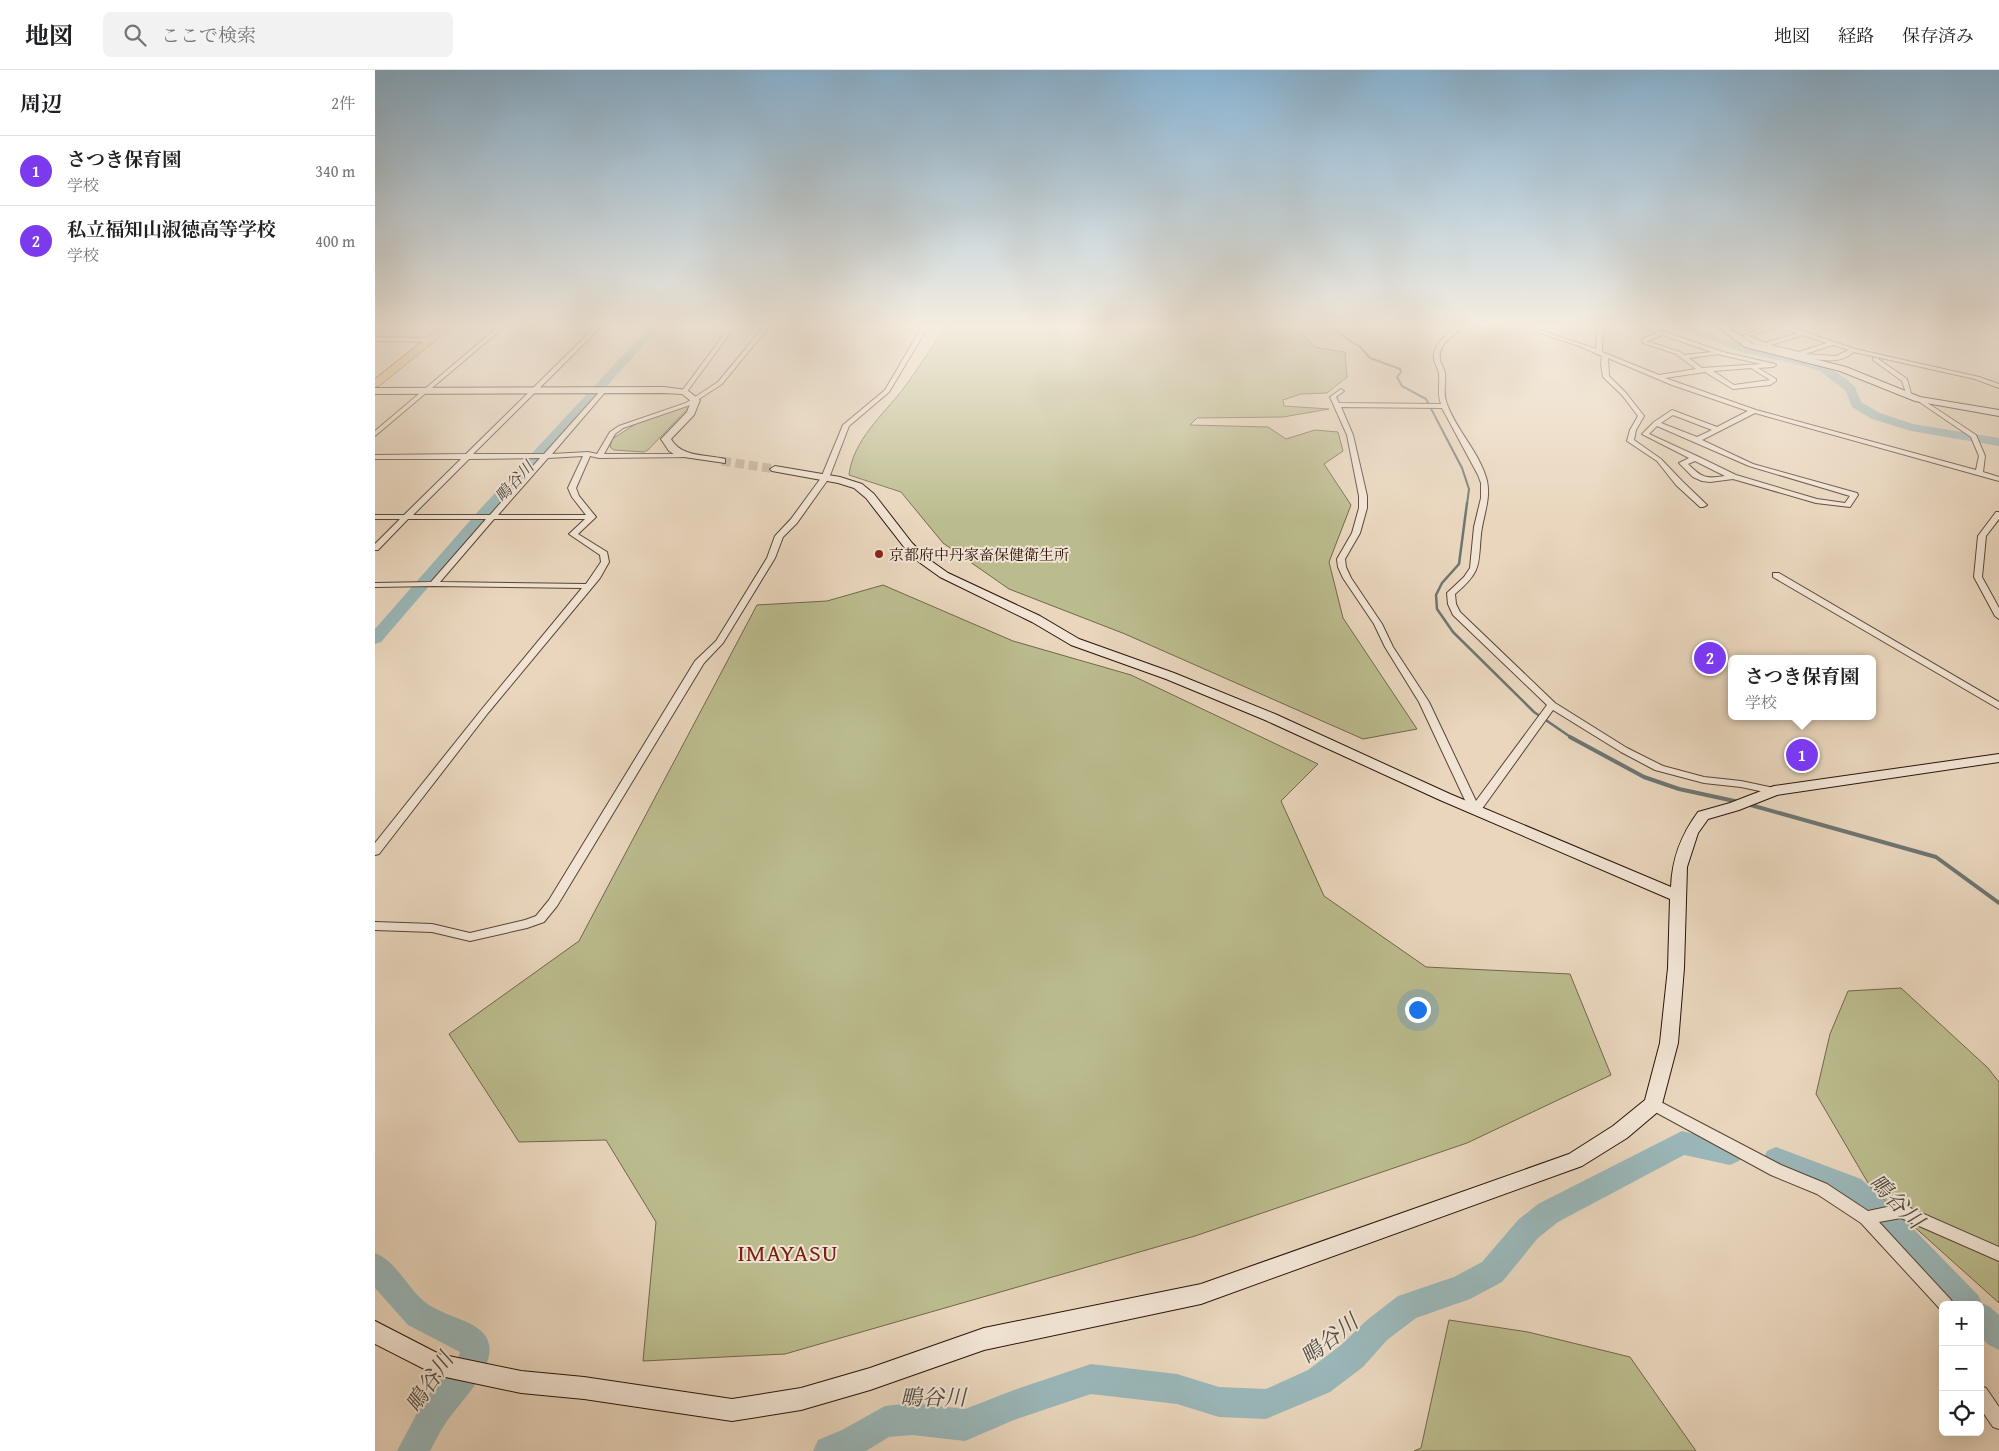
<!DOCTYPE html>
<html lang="ja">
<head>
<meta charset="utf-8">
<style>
  body { margin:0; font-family:"Gentium Book Plus","Noto Serif JP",serif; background:#f2f2f2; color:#202124 }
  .controls { position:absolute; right:15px; bottom:15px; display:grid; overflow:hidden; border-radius:8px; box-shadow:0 5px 20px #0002 }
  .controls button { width:45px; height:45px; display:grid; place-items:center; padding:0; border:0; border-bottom:1px solid #e0e0e0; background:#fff; color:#202124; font:25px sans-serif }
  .you { position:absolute; left:1042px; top:939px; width:18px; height:18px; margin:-12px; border:4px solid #fff; border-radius:50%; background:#1a73e8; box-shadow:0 0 0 8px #1a73e833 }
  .badge { display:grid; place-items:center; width:32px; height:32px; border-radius:50%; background:#7c3aed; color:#fff; font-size:16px; font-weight:700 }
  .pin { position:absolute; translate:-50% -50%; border:2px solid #fff; box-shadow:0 1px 5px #0006 }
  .popup { position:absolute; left:1353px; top:585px; width:148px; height:65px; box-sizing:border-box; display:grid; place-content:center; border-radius:8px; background:#fff; filter:drop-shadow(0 1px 4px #0005); font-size:16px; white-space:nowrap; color:#757577 }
  .popup b { font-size:19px; color:#202124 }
  .popup::after { content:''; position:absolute; left:50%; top:100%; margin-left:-10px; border:10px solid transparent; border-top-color:#fff }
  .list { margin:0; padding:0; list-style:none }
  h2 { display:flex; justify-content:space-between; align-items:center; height:65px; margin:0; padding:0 20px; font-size:21px }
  h2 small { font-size:16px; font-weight:400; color:#757577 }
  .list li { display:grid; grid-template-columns:32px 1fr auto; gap:15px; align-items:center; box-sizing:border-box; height:70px; padding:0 20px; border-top:1px solid #e0e0e0 }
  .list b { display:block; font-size:19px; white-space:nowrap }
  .list p { margin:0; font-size:16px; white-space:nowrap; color:#757577 }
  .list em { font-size:16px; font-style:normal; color:#757577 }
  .icon { flex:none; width:28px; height:28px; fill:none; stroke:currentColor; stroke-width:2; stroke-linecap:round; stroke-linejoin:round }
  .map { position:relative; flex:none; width:1624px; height:1381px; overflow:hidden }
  header { display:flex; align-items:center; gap:30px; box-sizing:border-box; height:70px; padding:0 25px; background:#fff; border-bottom:1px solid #e0e0e0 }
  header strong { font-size:24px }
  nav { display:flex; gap:28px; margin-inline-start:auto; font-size:18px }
  .search { width:350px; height:45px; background:#f2f2f2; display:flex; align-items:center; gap:12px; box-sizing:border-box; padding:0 18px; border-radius:8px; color:#757577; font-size:19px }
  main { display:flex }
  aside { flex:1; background:#fff }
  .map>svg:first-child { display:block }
  .green { fill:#bbbc8e; stroke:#72674a }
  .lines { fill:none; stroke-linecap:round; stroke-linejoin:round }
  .stream-far2 { stroke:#6d7572; stroke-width:2 }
  .stream-far1 { stroke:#6d7572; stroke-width:2.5 }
  .stream { stroke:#6d7572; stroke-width:4 }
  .river { fill:#9ab7b9; fill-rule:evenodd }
  .secondary-tunnel { stroke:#c3af99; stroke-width:9; stroke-dasharray:9 4.5; stroke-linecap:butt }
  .street-casing { stroke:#5a4334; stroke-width:2 }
  .secondary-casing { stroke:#2a1207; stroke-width:2 }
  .highway-casing { stroke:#2a1207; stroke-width:1 }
  .street { fill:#f1e4d4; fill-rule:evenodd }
  .secondary { fill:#f1e4d4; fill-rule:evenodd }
  .highway { fill:#e4bb7e; fill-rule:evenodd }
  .poi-dot { fill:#8f2418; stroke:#f1e4d4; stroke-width:2 }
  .labels { text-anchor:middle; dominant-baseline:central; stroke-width:4; stroke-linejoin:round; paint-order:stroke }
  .far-poi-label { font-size:15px; fill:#2a1207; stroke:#f1e4d4; text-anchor:start }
  .far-water-label { font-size:16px; font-style:italic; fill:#514c45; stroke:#f1e4d4 }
  .near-water-label { font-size:22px; font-style:italic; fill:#514c45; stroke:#f1e4d4 }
  .near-quarter-label { font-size:24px; letter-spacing:1px; fill:#7a1f14; stroke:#f1e4d4 }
</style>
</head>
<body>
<header>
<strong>地図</strong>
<div class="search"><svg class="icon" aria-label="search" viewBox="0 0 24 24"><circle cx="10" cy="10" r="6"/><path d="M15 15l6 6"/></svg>ここで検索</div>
<nav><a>地図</a><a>経路</a><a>保存済み</a></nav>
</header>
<main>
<aside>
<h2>周辺<small>2件</small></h2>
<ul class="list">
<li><span class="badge">1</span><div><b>さつき保育園</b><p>学校</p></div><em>340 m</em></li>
<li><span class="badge">2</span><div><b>私立福知山淑徳高等学校</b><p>学校</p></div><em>400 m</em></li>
</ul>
</aside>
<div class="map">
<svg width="1624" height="1381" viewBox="0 0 1624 1381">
  <rect width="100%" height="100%" fill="#e9d6bd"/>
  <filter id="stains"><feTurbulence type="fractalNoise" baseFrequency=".004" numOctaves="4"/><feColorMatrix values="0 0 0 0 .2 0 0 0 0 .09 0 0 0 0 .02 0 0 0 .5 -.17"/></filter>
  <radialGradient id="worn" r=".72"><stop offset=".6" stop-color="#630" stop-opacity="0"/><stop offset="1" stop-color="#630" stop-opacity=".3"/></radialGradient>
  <g class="green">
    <path d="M 572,255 L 920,255 L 939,277 L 970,282 L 972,307 L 952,323 L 926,324 L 908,330 L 909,336 L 954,339 L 908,347 L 822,348 L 815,355 L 893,357 L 911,369 L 940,360 L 963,362 L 968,381 L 949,394 L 976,435 L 954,492 L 968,548 L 1042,659 L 988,669 L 750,564 L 634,519 L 568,473 L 526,422 L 474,405 C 478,370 508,345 528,319 C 544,298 557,276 572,255 Z"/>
    <polygon points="312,336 315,336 273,380 269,382 239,380 235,377 237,369 267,350"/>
    <polygon points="508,515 638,571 756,605 943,694 906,731 949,826 1051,897 1195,904 1236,1005 1092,1073 820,1166 410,1284 268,1291 281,1152 231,1070 144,1072 74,964 204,871 382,535 452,531"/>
    <polygon points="1526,918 1613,998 1624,1012 1624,1233 1496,1118 1441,1024 1455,964 1473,921"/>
    <polygon points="1074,1250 1153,1262 1255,1287 1321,1381 1039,1381 1046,1378"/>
  </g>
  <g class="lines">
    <polyline class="stream-far2" points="960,255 958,259 985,277 995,288 1025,299 1026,302 1022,307 1027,316 1051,329 1087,398 1094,419 1092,434"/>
    <polyline class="stream-far1" points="1092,433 1084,494 1067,513 1061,525 1062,539 1078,562 1159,642 1197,668"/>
    <g class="stream">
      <polyline points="1195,667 1269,707 1304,719 1364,732"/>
      <polyline points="1372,734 1561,787 1624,833"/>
    </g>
    <g class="river">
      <polygon points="276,255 287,255 117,443 6,572 0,574 0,559 107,437"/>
      <polygon points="1295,255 1311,255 1373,277 1433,290 1453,297 1471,309 1480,317 1486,332 1505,343 1538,354 1624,368 1624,376 1536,361 1497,349 1477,337 1471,321 1445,301 1430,296 1366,282"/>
      <polygon points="1307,1061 1364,1075 1368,1083 1364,1091 1355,1095 1309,1085 1183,1152 1163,1168 1127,1212 1095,1229 1041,1248 1012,1270 988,1297 955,1322 891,1349 844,1347 802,1334 716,1324 639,1350 590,1371 537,1365 514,1367 491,1381 438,1381 443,1370 467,1360 510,1336 537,1333 590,1339 639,1320 716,1294 802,1304 844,1317 891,1319 933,1300 966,1275 992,1250 1023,1226 1079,1207 1107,1192 1143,1150 1163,1134"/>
      <polygon points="1401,1077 1486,1109 1520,1140 1603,1225 1607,1233 1615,1237 1624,1245 1624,1280 1614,1275 1605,1267 1605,1235 1573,1235 1500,1158 1468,1127 1392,1097 1388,1089 1392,1081"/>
      <path d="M 0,1183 C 24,1193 33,1221 54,1235 C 69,1245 92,1249 105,1260 C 136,1286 83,1333 70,1354 C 64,1363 60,1372 55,1381 L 22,1381 L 48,1332 L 84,1286 L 85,1282 L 33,1255 L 0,1218 Z"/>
    </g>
    <polyline class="secondary-tunnel" points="347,391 400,399"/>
    <defs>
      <g id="street">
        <path d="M 95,255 L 241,255 L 226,257 L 98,384 L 169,384 L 227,319 L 231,319 L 231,321 L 177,384 L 213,382 L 222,384 L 235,362 L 244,356 L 311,333 L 343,312 L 390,255 L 395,255 L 347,314 L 315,335 L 248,358 L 240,364 L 229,384 L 314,384 L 317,386 L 316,387 L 224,388 L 215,386 L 201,418 L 204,426 L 221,447 L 203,464 L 232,482 L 234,492 L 225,508 L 113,643 L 4,784 L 0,785 L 0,773 L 107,639 L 207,518 L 58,516 L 0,517 L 0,513 L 56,512 L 111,449 L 33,449 L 3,480 L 0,480 L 0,474 L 25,449 L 0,449 L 0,445 L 29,445 L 86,389 L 0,389 L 0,385 L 91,384 L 220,257 L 129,257 L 0,366 L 0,361 L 123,257 ZM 208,386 L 193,418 L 197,427 L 211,445 L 123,445 L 173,388 ZM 165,388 L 115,445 L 38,445 L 94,389 ZM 119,449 L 210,449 L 194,464 L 225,485 L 226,492 L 211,514 L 65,512 Z"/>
        <polygon points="356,255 361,255 311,323 307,323 307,321"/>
        <polygon points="548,255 554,255 514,322 474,356 454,408 422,453 408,467 400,488 348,573 329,593 182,836 169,852 152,858 95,871 57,862 0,860 0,852 57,854 95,863 150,850 161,846 174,830 320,591 341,571 392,488 400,466 416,449 446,408 468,355 510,320"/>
        <path d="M 1085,255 L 1091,255 C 1081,264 1062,273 1065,290 C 1066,295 1070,299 1070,304 C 1071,314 1068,322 1071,331 C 1079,358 1105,382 1112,411 C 1116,429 1108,446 1106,464 C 1103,496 1107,501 1080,524 L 1081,534 L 1085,542 L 1180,633 L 1252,678 L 1288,696 L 1329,707 L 1366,711 L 1399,718 L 1403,719 L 1404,721 L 1403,723 L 1399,724 L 1366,717 L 1329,713 L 1280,700 L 1246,682 L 1178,640 L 1104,743 L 1096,743 L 1044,632 L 1010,577 L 999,554 L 968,508 L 963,497 L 962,489 L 977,463 L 984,438 L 984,426 L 972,365 L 955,327 L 966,319 L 969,321 L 961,327 L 964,333 L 1066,334 C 1062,323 1065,314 1064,303 C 1063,298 1059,293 1059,288 C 1058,273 1074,263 1085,255 ZM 966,337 L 1067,338 L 1103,405 L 1106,413 L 1106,428 L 1099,457 L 1095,498 L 1089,507 L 1072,523 L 1073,534 L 1078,545 L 1172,635 L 1101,731 L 1054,632 L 1018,577 L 1007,554 L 976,508 L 971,497 L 970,489 L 985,463 L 992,438 L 992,426 L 978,365 Z"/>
        <path d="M 1141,255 L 1150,255 L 1221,279 L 1222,260 L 1226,255 L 1232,255 L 1228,260 L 1227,282 L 1284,305 L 1321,299 L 1301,284 L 1268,273 L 1267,269 L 1282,263 L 1261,255 L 1270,255 L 1348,282 L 1400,294 L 1401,295 L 1398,297 L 1383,298 L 1401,309 L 1401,311 L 1395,315 L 1358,319 L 1330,302 L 1290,308 L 1381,340 L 1601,400 L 1604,386 L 1596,367 L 1540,329 L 1545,328 L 1601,365 L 1610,386 L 1608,402 L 1624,407 L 1624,411 L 1380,343 L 1327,370 L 1378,394 L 1482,423 L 1483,425 L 1475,437 L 1441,433 L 1358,409 L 1335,412 L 1327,411 L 1318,407 L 1304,393 L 1314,388 L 1267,364 L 1279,352 L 1297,340 L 1342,357 L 1373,341 L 1297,315 L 1233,288 L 1234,306 L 1251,323 L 1269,346 L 1261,360 L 1259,370 L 1286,389 L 1307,411 L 1332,435 L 1328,437 L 1325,437 L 1301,415 L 1282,391 L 1252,371 L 1255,360 L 1263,346 L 1247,325 L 1228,307 L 1226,294 L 1227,286 L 1204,276 ZM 1287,265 L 1337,282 L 1309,285 L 1305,282 L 1272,271 ZM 1344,284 L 1346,285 L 1386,294 L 1327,298 L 1314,288 ZM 1376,298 L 1395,310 L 1359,315 L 1338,301 ZM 1298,345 L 1337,360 L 1322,367 L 1286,353 ZM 1282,356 L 1374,396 L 1475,426 L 1470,433 L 1442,429 L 1361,405 L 1324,387 L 1274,364 ZM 1320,391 L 1350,406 C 1331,409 1327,408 1313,394 Z"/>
        <path d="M 1395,255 L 1409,255 L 1480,279 L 1604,307 L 1624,314 L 1624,318 L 1600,309 L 1479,282 C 1474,286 1468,289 1461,290 C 1441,292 1382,280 1367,266 ZM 1402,257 L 1422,263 L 1390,273 L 1374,266 ZM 1428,265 L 1452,273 L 1424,282 L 1396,275 ZM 1458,275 L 1474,280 L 1461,286 L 1430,284 Z"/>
        <polygon points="0,267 56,268 59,270 56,272 0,271"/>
        <polygon points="1498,288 1502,288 1532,309 1537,327 1532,326 1527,311 1498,290"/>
        <polygon points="1621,442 1624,442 1624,449 1611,466 1607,507 1624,538 1624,549 1620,546 1599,507 1603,466"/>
        <polygon points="1398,503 1404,503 1624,632 1624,639 1398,507"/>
        <polygon points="1278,1028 1406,1095 1452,1114 1493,1141 1526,1134 1624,1177 1624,1191 1526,1148 1504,1152 1576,1230 1579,1235 1568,1235 1568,1241 1566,1240 1486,1153 1442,1124 1396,1105 1273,1038 1271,1034 1273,1030"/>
        <polygon points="1605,1316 1611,1318 1624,1337 1624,1359 1618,1357 1605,1338"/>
      </g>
      <g id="secondary">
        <polygon points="1340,255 1350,255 1376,273 1471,297 1545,327 1624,340 1624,346 1540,331 1465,301 1370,277"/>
        <path d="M 289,317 L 312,320 L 325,330 L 319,345 L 296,369 C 307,388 331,384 350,389 L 350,393 L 302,386 L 294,381 L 286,369 L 312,342 L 316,331 L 307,324 L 289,323 L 0,324 L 0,318 Z"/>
        <path d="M 400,396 L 465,407 L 487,414 L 499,424 L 537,473 L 552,488 L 573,503 L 665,546 L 704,569 L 799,603 L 900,644 L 1075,724 L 1296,817 C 1297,788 1306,765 1323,742 L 1355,733 L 1399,716 L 1624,684 L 1624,692 L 1402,725 L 1364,740 L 1333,749 L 1323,763 L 1312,797 L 1309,898 L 1303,973 L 1287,1034 L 1285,1040 L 1252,1068 L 1207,1096 L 826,1234 L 609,1280 L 495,1320 L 426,1340 L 357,1351 L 209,1329 L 146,1323 L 61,1305 L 0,1274 L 0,1251 L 64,1284 L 146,1301 L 209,1307 L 357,1329 L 426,1318 L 495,1298 L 609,1258 L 826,1214 L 1194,1084 L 1238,1056 L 1270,1030 L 1285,973 L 1293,898 L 1295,829 L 1065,730 L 890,650 L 791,609 L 696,575 L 657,552 L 565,507 L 544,492 L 529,477 L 491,428 L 479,418 L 463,413 L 397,401 L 395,399 Z"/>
      </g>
      <polygon id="highway" points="68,255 80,255 4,316 0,317 0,309"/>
    </defs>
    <use href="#street" class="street-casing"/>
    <use href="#secondary" class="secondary-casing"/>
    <use href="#highway" class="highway-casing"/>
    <use href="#street" class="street"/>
    <use href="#secondary" class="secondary"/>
    <use href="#highway" class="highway"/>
  </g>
  <linearGradient id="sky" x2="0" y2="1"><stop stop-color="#89b5d5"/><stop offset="0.57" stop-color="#f5ede1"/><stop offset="1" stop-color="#f5ede1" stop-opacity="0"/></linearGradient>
  <rect width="1624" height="449" fill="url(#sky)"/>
  <circle class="poi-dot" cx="504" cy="484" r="5"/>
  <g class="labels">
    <g class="far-poi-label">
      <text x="514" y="484">京都府中丹家畜保健衛生所</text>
    </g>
    <g class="far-water-label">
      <text transform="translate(139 411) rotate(-47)">鴫谷川</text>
    </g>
    <g class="near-water-label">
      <text transform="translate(1522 1131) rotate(45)">鴫谷川</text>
      <text transform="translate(954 1269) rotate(-38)">鴫谷川</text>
      <text transform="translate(54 1312) rotate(-56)">鴫谷川</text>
      <text x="558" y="1327">鴫谷川</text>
    </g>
    <g class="near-quarter-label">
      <text x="413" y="1182">IMAYASU</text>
    </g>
  </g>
  <rect width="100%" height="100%" filter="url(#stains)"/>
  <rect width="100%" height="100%" fill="url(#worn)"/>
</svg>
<div class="controls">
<button>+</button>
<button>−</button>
<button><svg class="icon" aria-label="locate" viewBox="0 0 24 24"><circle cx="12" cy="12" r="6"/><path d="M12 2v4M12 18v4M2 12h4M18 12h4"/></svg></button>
</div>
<div class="you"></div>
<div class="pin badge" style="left:1427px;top:685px">1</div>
<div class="popup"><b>さつき保育園</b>学校</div>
<div class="pin badge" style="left:1335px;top:588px">2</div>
</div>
</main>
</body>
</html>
